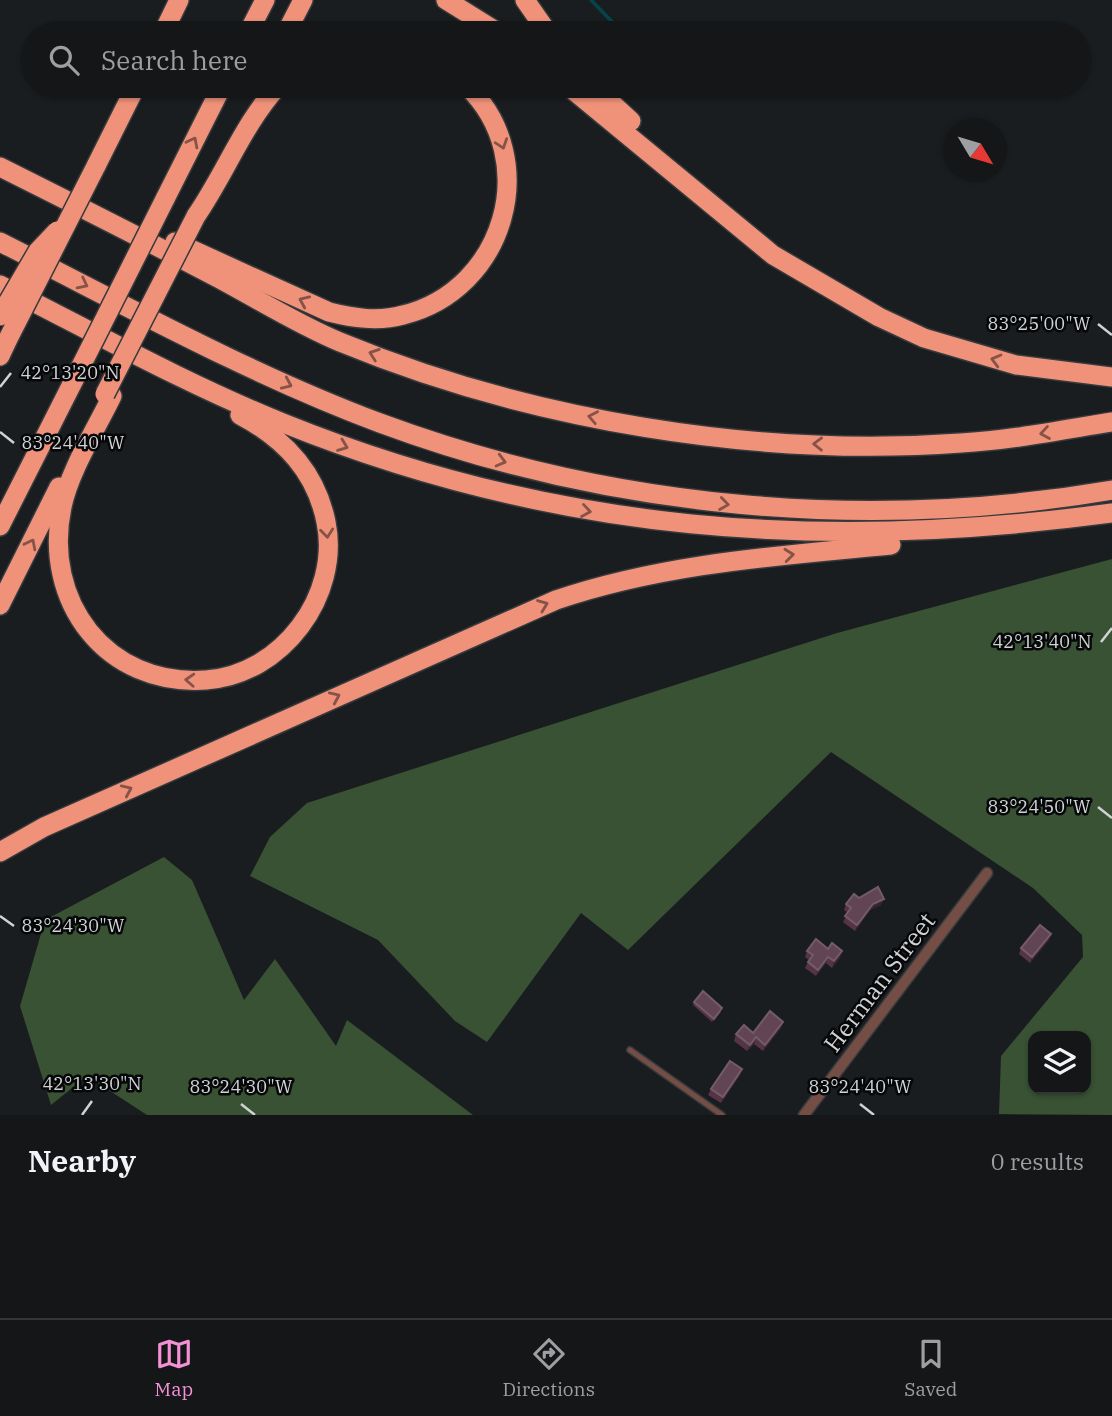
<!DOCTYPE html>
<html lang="en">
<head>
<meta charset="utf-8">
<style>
  body { margin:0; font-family:"IBM Plex Serif",serif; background:#1d1f21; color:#f1f3f6 }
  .controls { position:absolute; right:21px; bottom:21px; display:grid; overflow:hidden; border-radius:14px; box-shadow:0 2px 5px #0004 }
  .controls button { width:63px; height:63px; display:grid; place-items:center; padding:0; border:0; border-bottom:2px solid #333537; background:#141618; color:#f1f3f6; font:35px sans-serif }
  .compass { position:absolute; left:944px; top:119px; width:63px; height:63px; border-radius:50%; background:#141618; box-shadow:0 2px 5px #0004; rotate:128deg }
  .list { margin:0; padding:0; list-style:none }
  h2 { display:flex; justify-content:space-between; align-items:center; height:91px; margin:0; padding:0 28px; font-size:30px }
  h2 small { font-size:23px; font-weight:400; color:#9d9fa2 }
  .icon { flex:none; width:38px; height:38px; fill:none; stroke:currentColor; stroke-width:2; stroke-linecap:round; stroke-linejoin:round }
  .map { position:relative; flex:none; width:1112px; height:1115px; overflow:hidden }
  .search { position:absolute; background:#141618; box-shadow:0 2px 5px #0004; left:21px; right:21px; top:21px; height:77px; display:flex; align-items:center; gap:18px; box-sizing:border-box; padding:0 24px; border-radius:38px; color:#9d9fa2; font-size:26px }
  .sheet { height:203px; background:#141618 }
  nav { display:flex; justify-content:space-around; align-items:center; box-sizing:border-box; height:98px; border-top:2px solid #333537; background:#141618; font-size:19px; color:#9d9fa2 }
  nav a { display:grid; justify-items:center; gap:4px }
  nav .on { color:#f491d4 }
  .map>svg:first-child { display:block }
  .forest { fill:#385233; fill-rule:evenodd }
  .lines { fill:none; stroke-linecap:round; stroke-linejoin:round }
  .stream { stroke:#06444c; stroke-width:3.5 }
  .lane-casing { stroke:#373a3d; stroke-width:8 }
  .street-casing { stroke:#373a3d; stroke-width:13 }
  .highway-casing { stroke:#373a3d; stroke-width:22 }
  .lane { stroke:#744e45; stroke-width:5 }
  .street { stroke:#744e45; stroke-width:10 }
  .highway { stroke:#f0927a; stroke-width:19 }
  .highway-bridge-casing { stroke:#373a3d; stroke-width:22; stroke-linecap:butt }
  .highway-bridge { stroke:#f0927a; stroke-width:19 }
  .wall { fill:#553445 }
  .shaded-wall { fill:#382430 }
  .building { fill:#624554; stroke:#745b68; stroke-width:2 }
  .oneway { stroke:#875347 }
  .ticks { fill:none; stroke:#d0d2d4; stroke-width:2.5 }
  .labels { text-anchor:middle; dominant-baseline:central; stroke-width:5; stroke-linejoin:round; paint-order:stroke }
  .street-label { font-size:24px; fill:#d0d2d4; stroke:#060708 }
  .ticks-label { font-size:18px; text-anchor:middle; fill:#d0d2d4; stroke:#060708; stroke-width:5; stroke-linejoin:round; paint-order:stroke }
</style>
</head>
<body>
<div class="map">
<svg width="1112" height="1115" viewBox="0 0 1112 1115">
  <rect width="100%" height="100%" fill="#1a1d20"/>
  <g class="forest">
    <path d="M 1112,559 L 1112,1115 L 999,1114 L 1001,1056 L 1083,957 L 1082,935 L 1033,888 L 831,752 L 628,950 L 581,913 L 487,1042 L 455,1021 L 378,940 L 250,876 L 270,837 L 307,803 L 837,633 ZM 1086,1036 L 1086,1089 L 1033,1089 L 1033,1036 Z"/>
    <polygon points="164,857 192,880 244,1000 275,959 336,1046 347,1020 473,1115 147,1115 87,1076 51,1105 20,1006 45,920"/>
  </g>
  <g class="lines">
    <polyline class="stream" points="591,0 623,33"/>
    <defs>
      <polyline id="lane" points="630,1050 722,1115"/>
      <polyline id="street" points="804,1115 987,873"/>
      <g id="highway">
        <polyline points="446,0 499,33"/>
        <polyline points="525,0 548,33"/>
        <polyline points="163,33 179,0"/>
        <polyline points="248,33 265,0"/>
        <polyline points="286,33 303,0"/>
        <polyline points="568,86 773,255 879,317 924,338 1016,365 1112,377"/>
        <polyline points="593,86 631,121"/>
        <polyline points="96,166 136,86"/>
        <path d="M 0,167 C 74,204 147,241 220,279 C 259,300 299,325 340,342 C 529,420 756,458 961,443 C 1012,440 1062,430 1112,422"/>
        <polyline points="165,199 222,86"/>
        <path d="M 196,216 C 225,174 244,123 278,86"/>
        <path d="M 0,242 C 125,305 249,374 380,423 C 612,509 868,532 1112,490"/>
        <path d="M 175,242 L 329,312 C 353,318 378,322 403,315 C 505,290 543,160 467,86"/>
        <path d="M 0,285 C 93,332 186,384 283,423 C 556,533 822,552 1112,513"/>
        <polyline points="0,356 8,339"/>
        <path d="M 112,396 C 96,429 69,472 62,507 C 42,601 106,687 206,680 C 282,675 341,595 326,522 C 316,472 285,439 240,415"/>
        <polyline points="0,526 77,374"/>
        <polyline points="0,605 59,487"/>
        <path d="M 0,852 L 44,827 L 556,600 C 665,563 778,556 891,545"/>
      </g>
    </defs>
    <use href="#lane" class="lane-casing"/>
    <use href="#street" class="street-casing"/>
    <use href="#highway" class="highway-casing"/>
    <use href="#lane" class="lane"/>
    <use href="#street" class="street"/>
    <use href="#highway" class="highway"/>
    <defs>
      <g id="highway-bridge">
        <polyline points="0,316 38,251 57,231"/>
        <polyline points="8,339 96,166"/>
        <polyline points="77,374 165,199"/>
        <polyline points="105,394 196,216"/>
      </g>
    </defs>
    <use href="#highway-bridge" class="highway-bridge-casing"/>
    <use href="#highway-bridge" class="highway-bridge"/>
  </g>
  <g class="wall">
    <polygon points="846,904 881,905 870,910 855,931 843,922 848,913 844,910"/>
    <polygon points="1049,940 1030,963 1019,954 1021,948"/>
    <polygon points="807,951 840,958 832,968 826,963 816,976 805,968 809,960 805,957"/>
    <polygon points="694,1002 721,1012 712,1022 693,1005"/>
    <polygon points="781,1028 763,1051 754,1044 747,1051 734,1041 736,1034"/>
    <polygon points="740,1075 721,1103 708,1095 711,1089"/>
  </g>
  <g class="shaded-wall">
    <polygon points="884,899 881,905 870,910 855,931 857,925 873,904"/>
    <polygon points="1051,934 1049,940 1030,963 1032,957"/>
    <polygon points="842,951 840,958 832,968 834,961"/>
    <polygon points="828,957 826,963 816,976 818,970"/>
    <polygon points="783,1022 781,1028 763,1051 765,1045"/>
    <polygon points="756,1037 754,1044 747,1051 750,1045"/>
    <polygon points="742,1069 740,1075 721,1103 723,1097"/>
  </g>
  <g class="building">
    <polygon points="878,887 884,899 873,904 857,925 845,916 851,908 846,904 854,894 859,898"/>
    <polygon points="1040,925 1051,934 1032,957 1021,948"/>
    <polygon points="816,939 828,949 832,943 842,951 834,961 828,957 818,970 808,962 813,955 807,951"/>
    <polygon points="703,991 722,1008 714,1019 694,1002"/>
    <polygon points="770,1011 783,1022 765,1045 756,1037 750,1045 736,1034 744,1025 753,1033"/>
    <polygon points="730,1061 742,1069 723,1097 711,1089"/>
  </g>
  <defs><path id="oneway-chevron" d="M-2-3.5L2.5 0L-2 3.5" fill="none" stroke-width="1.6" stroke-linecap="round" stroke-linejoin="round" transform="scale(1.75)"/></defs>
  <g class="oneway">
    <use href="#oneway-chevron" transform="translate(193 142) rotate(-63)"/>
    <use href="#oneway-chevron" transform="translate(502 144) rotate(71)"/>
    <use href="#oneway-chevron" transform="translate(83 284) rotate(27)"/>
    <use href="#oneway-chevron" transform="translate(304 301) rotate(-156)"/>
    <use href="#oneway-chevron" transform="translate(374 354) rotate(-161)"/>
    <use href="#oneway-chevron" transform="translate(996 360) rotate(-165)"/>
    <use href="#oneway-chevron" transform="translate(287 384) rotate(24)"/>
    <use href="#oneway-chevron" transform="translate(593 417) rotate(-169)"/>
    <use href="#oneway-chevron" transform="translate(1045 433) rotate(171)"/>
    <use href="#oneway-chevron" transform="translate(818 444) rotate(-179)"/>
    <use href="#oneway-chevron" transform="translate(343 446) rotate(21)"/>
    <use href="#oneway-chevron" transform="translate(501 461) rotate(15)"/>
    <use href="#oneway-chevron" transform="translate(724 504) rotate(8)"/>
    <use href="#oneway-chevron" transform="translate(586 511) rotate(9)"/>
    <use href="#oneway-chevron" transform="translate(327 533) rotate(84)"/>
    <use href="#oneway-chevron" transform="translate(31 544) rotate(-63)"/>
    <use href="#oneway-chevron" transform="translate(789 555) rotate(-6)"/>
    <use href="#oneway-chevron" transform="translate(543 605) rotate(-21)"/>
    <use href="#oneway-chevron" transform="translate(190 680) rotate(-177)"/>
    <use href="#oneway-chevron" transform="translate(335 697) rotate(-24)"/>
    <use href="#oneway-chevron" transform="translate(127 790) rotate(-24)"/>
  </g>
  <path class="ticks" d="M 1098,324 L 1112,335M 0,387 L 11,373M 0,432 L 14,443M 1101,642 L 1112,628M 1098,807 L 1112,818M 0,916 L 14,926M 241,1104 L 255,1115M 860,1104 L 874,1115M 82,1115 L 92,1101"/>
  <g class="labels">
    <g class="street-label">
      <text transform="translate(879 982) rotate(-53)">Herman Street</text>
    </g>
  </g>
  <g class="ticks-label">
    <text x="1039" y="330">83°25'00"W</text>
    <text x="70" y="379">42°13'20"N</text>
    <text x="73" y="449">83°24'40"W</text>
    <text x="1042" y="648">42°13'40"N</text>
    <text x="1039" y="813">83°24'50"W</text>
    <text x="73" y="932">83°24'30"W</text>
    <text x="92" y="1090">42°13'30"N</text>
    <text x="241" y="1093">83°24'30"W</text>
    <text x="860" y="1093">83°24'40"W</text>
  </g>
</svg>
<div class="controls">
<button><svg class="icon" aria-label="layers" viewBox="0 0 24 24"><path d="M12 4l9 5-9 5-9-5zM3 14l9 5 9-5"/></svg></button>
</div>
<svg class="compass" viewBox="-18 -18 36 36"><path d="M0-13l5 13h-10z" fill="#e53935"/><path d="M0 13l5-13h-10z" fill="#9d9fa2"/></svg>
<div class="search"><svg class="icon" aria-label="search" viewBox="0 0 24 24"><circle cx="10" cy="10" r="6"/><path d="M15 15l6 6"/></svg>Search here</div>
</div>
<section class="sheet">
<h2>Nearby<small>0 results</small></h2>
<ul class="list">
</ul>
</section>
<nav>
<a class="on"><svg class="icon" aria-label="map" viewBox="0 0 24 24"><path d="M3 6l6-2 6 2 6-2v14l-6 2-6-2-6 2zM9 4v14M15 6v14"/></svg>Map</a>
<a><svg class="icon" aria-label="directions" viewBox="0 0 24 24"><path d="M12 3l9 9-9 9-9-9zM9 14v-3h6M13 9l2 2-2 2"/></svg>Directions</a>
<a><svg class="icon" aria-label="saved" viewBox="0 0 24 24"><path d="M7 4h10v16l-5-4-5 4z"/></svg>Saved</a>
</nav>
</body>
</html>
